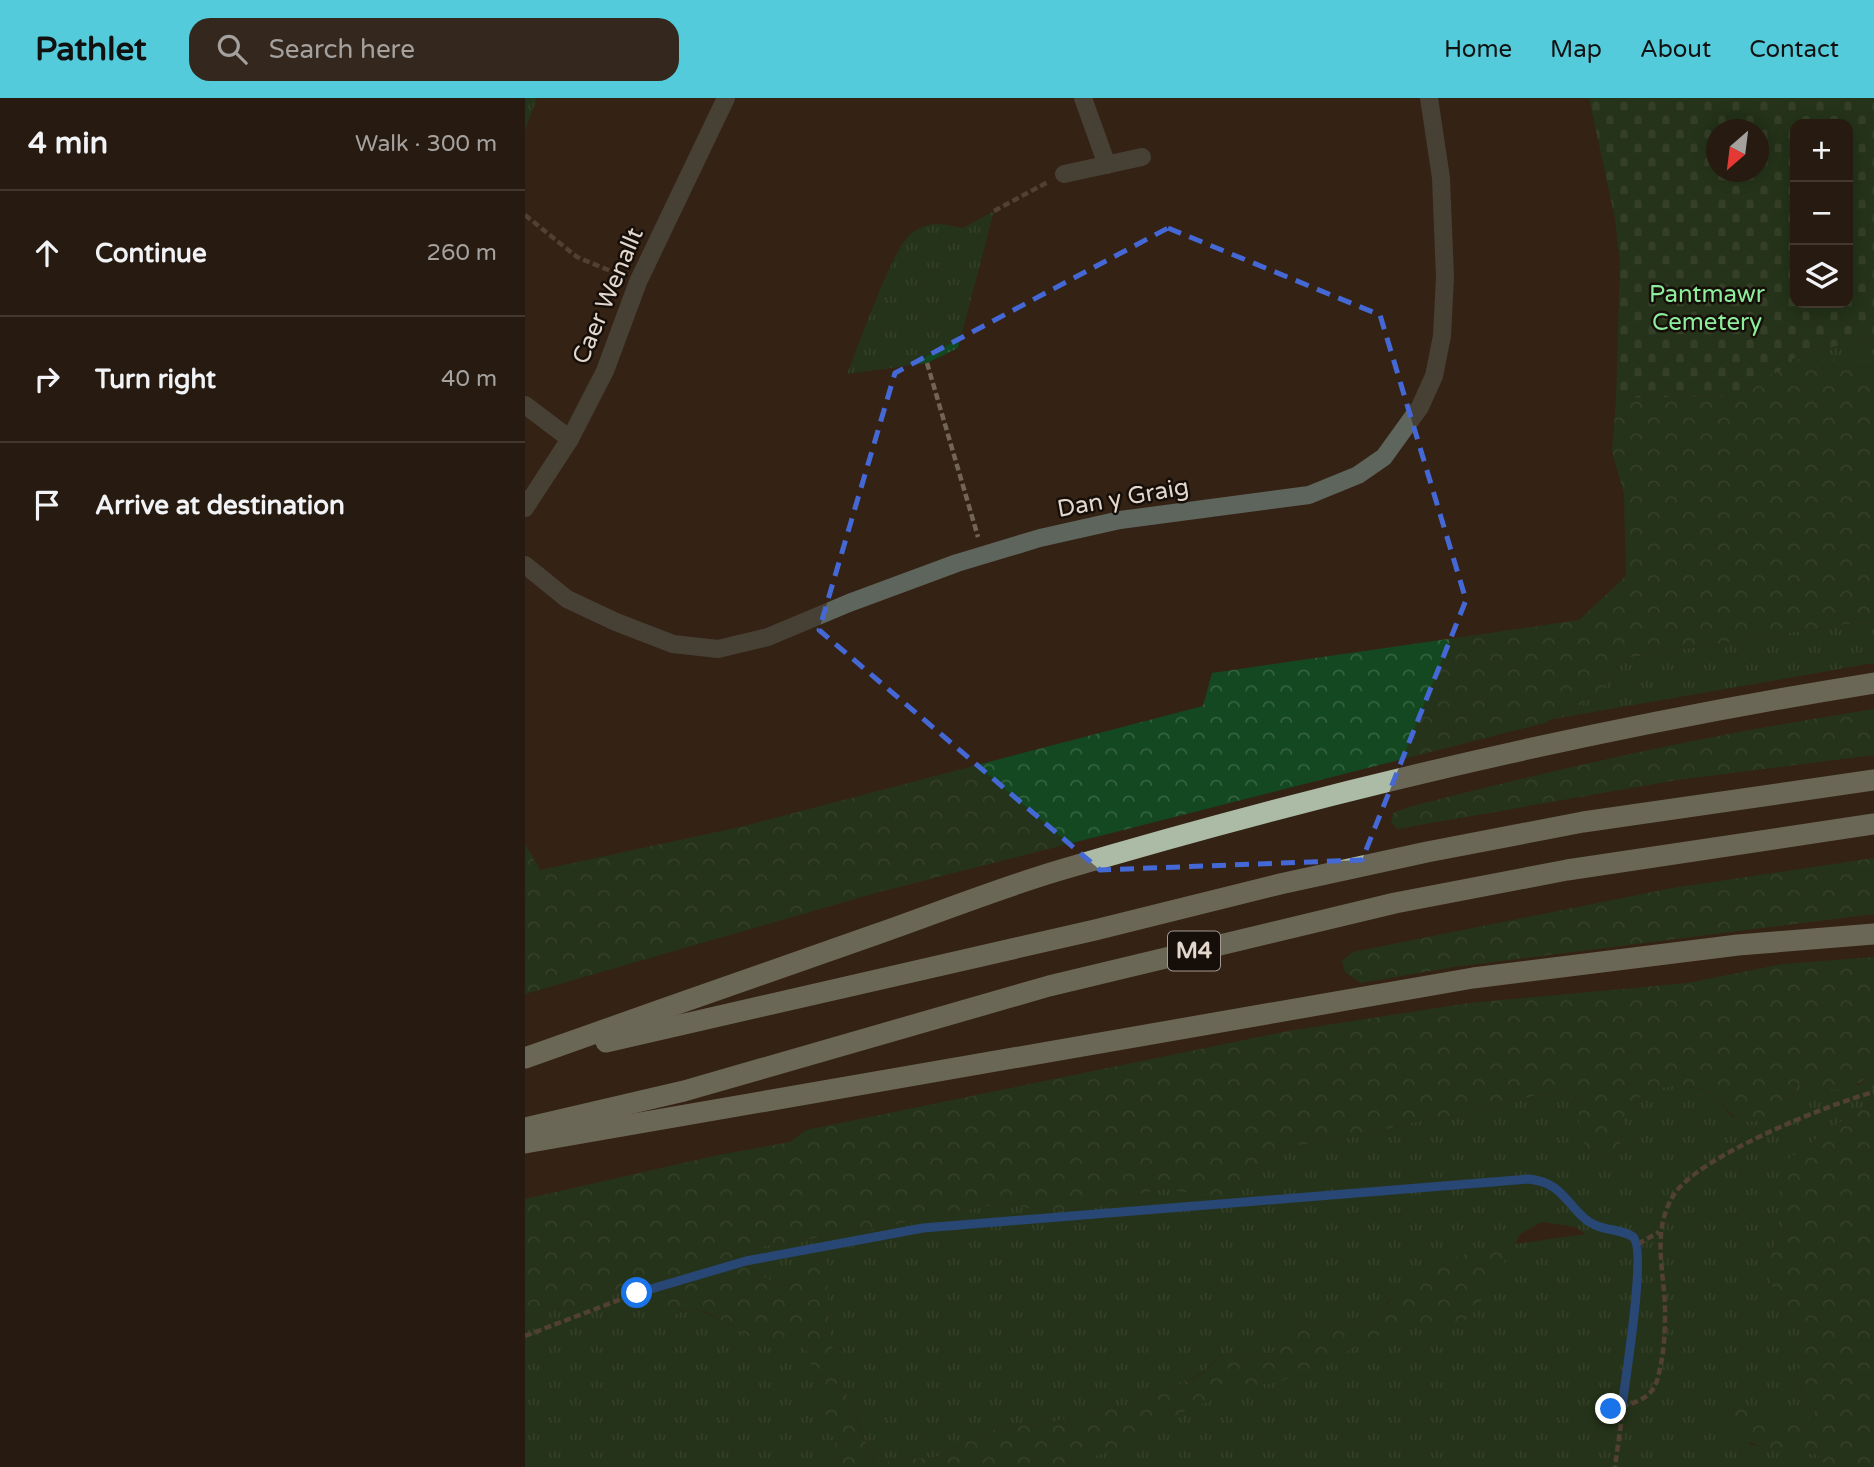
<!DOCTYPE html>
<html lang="en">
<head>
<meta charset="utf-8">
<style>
  body { margin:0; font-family:"Varela Round",sans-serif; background:#33271e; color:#f1f3f6 }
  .controls { position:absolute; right:21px; top:21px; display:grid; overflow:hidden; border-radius:14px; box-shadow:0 4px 18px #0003 }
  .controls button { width:63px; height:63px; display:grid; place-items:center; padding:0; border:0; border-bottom:2px solid #433830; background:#271a10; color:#f1f3f6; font:35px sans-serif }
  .compass { position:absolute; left:1181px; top:21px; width:63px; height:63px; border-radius:50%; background:#271a10; box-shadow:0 4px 18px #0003; rotate:208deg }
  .stop { position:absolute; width:21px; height:21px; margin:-16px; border:5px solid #1a73e8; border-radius:50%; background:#fff }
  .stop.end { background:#1a73e8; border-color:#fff; box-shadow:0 2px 7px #0008 }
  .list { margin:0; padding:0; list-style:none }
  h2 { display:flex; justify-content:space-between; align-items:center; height:91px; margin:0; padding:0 28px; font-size:30px }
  h2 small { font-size:23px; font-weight:400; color:#a4a19f }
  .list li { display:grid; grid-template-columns:46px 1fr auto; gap:21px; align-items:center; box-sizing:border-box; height:126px; padding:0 28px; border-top:2px solid #433830 }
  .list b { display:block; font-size:26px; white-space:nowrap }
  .list em { font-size:23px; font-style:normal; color:#a4a19f }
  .icon { flex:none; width:38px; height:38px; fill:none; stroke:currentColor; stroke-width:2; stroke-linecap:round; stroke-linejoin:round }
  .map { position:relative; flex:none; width:1349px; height:1369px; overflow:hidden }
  header { display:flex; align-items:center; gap:42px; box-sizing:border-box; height:98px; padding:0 35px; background:#53cbda; color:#111 }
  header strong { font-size:33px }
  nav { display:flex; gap:38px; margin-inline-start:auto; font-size:24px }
  .search { width:490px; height:63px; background:#33271e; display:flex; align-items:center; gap:18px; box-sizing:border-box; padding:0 24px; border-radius:21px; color:#a4a19f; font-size:26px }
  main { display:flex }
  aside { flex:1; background:#271a10 }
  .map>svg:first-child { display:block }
  .grass { fill:url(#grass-tufts); fill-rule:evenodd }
  .forest { fill:url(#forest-crowns) }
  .cemetery { fill:url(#cemetery-stones); fill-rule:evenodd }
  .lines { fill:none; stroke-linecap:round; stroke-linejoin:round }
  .path { stroke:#736458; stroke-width:4.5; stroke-dasharray:7 3.5; stroke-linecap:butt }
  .minor { stroke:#5e655c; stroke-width:18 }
  .highway { stroke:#abbba5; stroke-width:21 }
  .route { stroke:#1a73e8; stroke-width:9 }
  .marked { fill:none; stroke:#4469d6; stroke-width:5; stroke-dasharray:14 9; stroke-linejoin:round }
  .labels { text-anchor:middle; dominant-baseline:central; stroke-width:5; stroke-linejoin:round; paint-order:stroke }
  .shield { fill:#160e08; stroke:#a59a92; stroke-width:2 }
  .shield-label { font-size:23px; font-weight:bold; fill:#e2d6cd }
  .park-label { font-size:24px; fill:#8cee9d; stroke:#160e08 }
  .street-label { font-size:24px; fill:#e2d6cd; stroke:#160e08 }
</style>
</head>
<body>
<header>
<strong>Pathlet</strong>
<div class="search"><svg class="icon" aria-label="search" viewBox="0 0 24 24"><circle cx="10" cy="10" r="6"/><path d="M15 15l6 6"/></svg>Search here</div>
<nav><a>Home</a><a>Map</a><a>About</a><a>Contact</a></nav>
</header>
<main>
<aside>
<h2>4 min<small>Walk · 300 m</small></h2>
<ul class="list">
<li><svg class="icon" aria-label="ahead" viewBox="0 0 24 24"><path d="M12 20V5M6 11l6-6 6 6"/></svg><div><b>Continue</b></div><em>260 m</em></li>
<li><svg class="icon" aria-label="right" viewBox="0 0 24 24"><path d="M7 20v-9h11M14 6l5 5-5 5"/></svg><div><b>Turn right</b></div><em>40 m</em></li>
<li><svg class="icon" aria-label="arrive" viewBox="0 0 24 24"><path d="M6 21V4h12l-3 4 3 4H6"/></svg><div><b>Arrive at destination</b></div></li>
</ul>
</aside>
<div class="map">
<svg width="1349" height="1369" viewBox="0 0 1349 1369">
  <defs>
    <pattern id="grass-tufts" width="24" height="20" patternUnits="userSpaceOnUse" patternTransform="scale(1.75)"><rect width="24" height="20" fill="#134820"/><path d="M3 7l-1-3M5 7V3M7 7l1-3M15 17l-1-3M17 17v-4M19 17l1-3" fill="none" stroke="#35623f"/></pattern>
    <pattern id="forest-crowns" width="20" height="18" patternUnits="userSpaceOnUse" patternTransform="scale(1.75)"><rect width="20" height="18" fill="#134820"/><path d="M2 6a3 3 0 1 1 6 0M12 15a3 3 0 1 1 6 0" fill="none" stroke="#35623f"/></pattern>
    <pattern id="cemetery-stones" width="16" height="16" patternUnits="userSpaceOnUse" patternTransform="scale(1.75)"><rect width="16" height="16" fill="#134820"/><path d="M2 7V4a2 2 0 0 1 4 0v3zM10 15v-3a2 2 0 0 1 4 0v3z" fill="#35623f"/></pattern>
  </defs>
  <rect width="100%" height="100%" fill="#342215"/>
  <g class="grass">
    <polygon points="0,0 12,0 0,33"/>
    <path d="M 469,113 L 433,250 L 402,265 L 322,276 C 333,250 368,147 387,135 C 405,122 417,126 438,130 Z"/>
    <polygon points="1349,237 1349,271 1266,261"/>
    <polygon points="1349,525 1349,565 1028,621 1072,597 1100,560 1322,526"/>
    <path d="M 1349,974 L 1349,1004 L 1295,1036 L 1280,1054 L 1255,1105 L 1254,1124 L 1242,1175 L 1254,1206 L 1277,1233 C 1275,1249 1268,1274 1276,1289 C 1280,1298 1286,1304 1290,1313 L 1284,1322 L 1262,1322 L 1239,1317 L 1224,1346 L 1262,1354 L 1292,1356 L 1301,1369 L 408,1369 L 791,1256 L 977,1154 L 865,1201 L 844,1224 L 787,1230 L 767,1224 L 747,1255 L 719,1257 L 698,1255 L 677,1275 L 648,1290 L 606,1306 L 519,1326 L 486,1327 L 452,1337 L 419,1358 L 350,1365 C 334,1327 316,1288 307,1247 C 302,1220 302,1193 303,1166 L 288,1151 C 270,1163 271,1167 268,1188 C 251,1184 229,1180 221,1163 L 238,1148 L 331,1134 L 478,1105 L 522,1114 L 550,1111 L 637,1091 L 665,1093 L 717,1085 L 738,1058 L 768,1048 L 839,1037 L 885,1025 L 962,1011 L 1008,998 L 1047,995 L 1054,1005 L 1054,1034 L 1063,1056 L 1085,1062 L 1095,1051 C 1096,1038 1096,1018 1104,1008 C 1123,986 1160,982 1186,996 C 1194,1000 1201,1013 1208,1020 L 1265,1000 L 1274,986 L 1291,988 L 1334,987 ZM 1017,1124 L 1050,1129 L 1061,1136 L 990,1146 L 995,1136 Z"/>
    <polygon points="105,1191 143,1217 171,1211 192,1220 224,1239 275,1229 317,1369 0,1369 0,1217 49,1208"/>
  </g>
  <g class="forest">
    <polygon points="1266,261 1349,262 1349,525 1322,526 1100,560 1072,597 1020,625 354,794 0,896 0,746 15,772 215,729 678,608 687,575 1054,522 1101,478 1099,396 1087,354 1091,300 1207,298"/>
    <path d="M 1349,611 L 1349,657 L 1152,682 L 872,731 L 866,724 L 868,715 L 884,709 C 1037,669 1192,635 1349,611 Z"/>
    <polygon points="1349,760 1349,816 929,869 836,885 820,874 817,863 828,854 1147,790"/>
    <path d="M 1349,859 L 1349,974 C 1317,1001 1311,990 1274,986 C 1263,1002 1252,1019 1231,1023 C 1207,1028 1203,1008 1188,997 C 1165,981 1120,987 1104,1009 C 1096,1019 1096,1038 1095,1051 L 1085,1062 L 1063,1056 L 1054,1034 L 1054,1005 L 1047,995 L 1008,998 L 962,1011 L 885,1025 L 839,1037 L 768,1048 L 738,1058 L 717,1085 L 695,1099 L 637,1091 L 550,1111 L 522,1114 L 478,1105 L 331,1134 L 238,1148 L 221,1163 C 228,1180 251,1184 267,1188 C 272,1167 269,1163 288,1151 L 303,1166 C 302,1193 302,1220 307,1247 C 316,1287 333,1328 350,1365 L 419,1358 L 452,1337 L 486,1327 L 519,1326 L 606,1306 L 648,1290 L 677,1276 L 698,1255 L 719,1257 L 747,1255 L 753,1245 L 753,1234 L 767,1224 L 787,1230 L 844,1224 C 874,1192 906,1161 952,1154 C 961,1152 969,1149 978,1154 L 980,1168 L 950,1212 L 936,1227 L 916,1230 L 884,1223 L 866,1228 L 850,1240 L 790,1269 L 754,1284 L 718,1289 L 640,1322 L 615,1341 L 540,1369 L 317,1369 L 275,1230 C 272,1234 269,1240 265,1243 C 236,1262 198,1213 170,1212 C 162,1211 151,1216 143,1218 L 105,1191 L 49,1208 L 0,1217 L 0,1101 L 193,1057 L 265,1044 L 281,1032 L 763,933 L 944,905 L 1162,885 L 1258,866 Z"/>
    <path d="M 1349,1004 L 1349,1369 L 1301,1369 L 1292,1356 C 1258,1356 1220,1350 1198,1324 L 1202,1314 L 1211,1309 L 1262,1322 L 1284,1322 L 1290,1314 C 1286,1304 1281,1298 1276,1289 C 1268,1274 1275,1249 1277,1233 L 1254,1206 L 1242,1175 L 1254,1124 L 1255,1076 L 1266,1058 L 1280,1054 L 1295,1036 Z"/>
  </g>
  <path class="cemetery" d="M 1064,0 L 1349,0 L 1349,237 L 1267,261 L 1267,266 L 1207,298 L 1091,300 L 1095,166 L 1090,121 ZM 1270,26 L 1323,26 L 1323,205 L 1270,205 ZM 1192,32 L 1234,32 L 1234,74 L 1192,74 Z"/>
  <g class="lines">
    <g class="path">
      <polyline points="469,113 523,84"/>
      <polyline points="0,117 52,159 93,176"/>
      <polyline points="402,265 453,439"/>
      <polyline points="1113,1146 1134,1134"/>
      <path d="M 0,1238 L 112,1195 L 221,1163 L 398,1130 L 1005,1081 C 1036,1085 1038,1102 1059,1121 C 1072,1132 1106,1132 1112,1144 C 1121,1163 1094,1336 1090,1369"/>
      <path d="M 1086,1311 C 1099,1308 1120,1304 1128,1291 C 1133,1284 1134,1274 1136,1266 C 1139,1250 1140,1234 1140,1218 C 1141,1177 1125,1137 1148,1098 C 1171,1059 1304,1006 1349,994"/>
    </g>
    <g class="minor">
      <polyline points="558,0 582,67"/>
      <polyline points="539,76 617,59"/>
      <polyline points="0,307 45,341"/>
      <polyline points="0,410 45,341 80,273 113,184 201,0"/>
      <polyline points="0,467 42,501 91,524 148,546 193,551 243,539 324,505 432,465 515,440 595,422 784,397 833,377 859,359 895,309 909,278 917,238 920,179 916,80 904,0"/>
    </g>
    <g class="highway">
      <polyline points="81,944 570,832 755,786 902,754 1058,724 1349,682"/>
      <path d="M 0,960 C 117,918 235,877 352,836 C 412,815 472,791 532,773 C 798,694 1075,629 1349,585"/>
      <polyline points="0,1030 159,993 524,888 870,805 1042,772 1349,726"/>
      <polyline points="0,1045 948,880 1213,847 1349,836"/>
    </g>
  </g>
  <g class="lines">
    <path class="route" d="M 112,1195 L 221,1163 L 398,1130 L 1004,1081 C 1036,1085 1038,1101 1059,1120 C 1074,1134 1097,1130 1108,1139 C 1122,1151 1100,1284 1097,1308 L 1086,1311"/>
  </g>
  <path d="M0 0H1349V1369H0ZM 643,130 L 855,217 L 941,502 L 837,762 L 575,772 L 294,532 L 370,275 Z" fill="#342215" fill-opacity=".55" fill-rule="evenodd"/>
  <path class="marked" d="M 643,130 L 855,217 L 941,502 L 837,762 L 575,772 L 294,532 L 370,275 Z"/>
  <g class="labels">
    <rect class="shield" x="643" y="833.5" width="52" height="39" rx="5"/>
    <g class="shield-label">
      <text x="669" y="853">M4</text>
    </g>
    <g class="park-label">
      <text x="1182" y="196">Pantmawr<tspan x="1182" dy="28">Cemetery</tspan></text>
    </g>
    <g class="street-label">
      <text transform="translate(83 198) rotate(-67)">Caer Wenallt</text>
      <text transform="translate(598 400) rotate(-10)">Dan y Graig</text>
    </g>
  </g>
</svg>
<div class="controls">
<button>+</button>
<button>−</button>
<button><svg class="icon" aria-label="layers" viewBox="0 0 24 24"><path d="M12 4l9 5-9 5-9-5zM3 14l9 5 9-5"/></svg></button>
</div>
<svg class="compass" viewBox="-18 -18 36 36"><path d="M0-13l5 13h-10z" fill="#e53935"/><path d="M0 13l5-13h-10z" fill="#a4a19f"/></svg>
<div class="stop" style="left:112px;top:1195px"></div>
<div class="stop end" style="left:1086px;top:1311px"></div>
</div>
</main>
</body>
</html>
